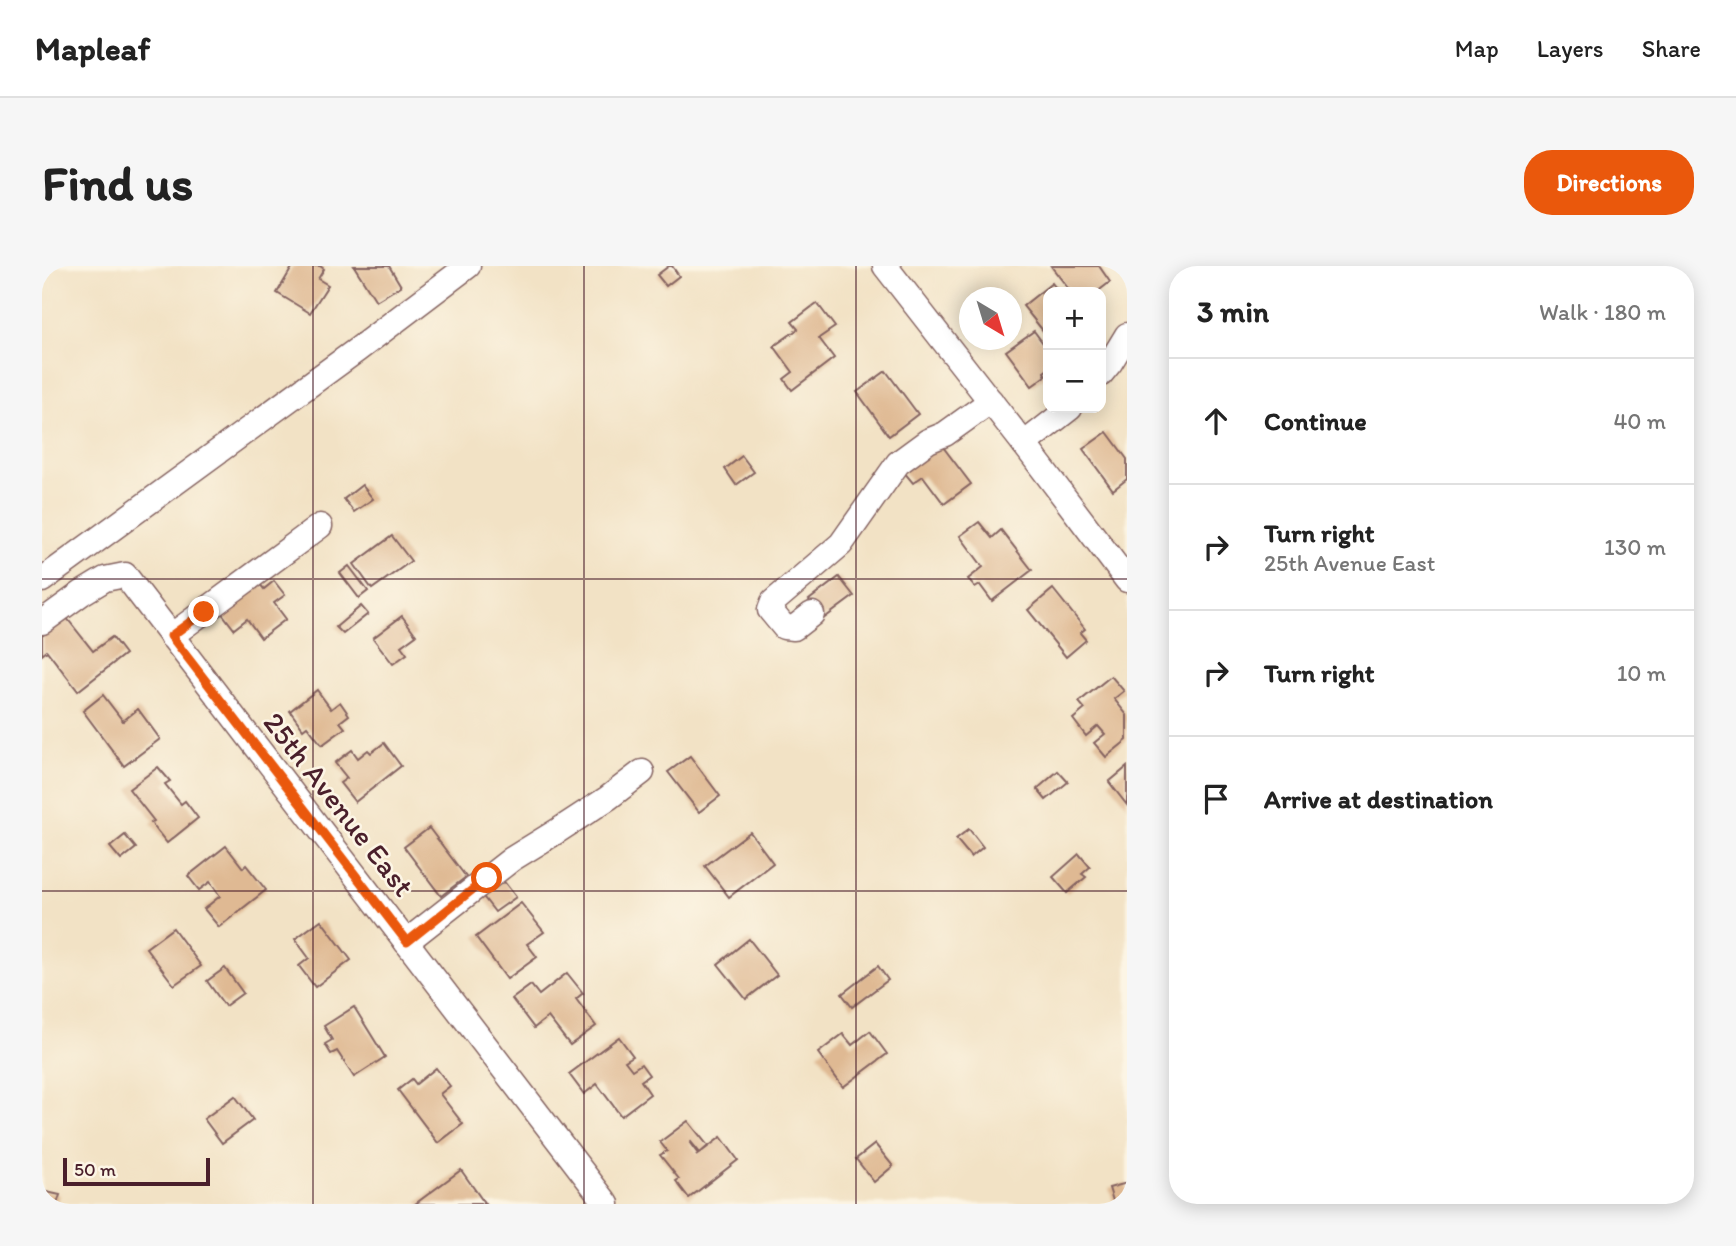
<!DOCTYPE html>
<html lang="en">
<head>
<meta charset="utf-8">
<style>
  body { margin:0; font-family:Itim,sans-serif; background:#f6f6f6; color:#222 }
  .controls { position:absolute; right:21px; top:21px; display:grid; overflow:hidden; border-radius:14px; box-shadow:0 4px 18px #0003 }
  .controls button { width:63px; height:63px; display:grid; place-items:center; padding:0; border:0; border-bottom:2px solid #e0e0e0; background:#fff; color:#222; font:35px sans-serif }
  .compass { position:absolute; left:917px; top:21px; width:63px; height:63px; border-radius:50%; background:#fff; box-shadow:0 4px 18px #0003; rotate:142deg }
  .scale { position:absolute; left:21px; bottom:18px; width:147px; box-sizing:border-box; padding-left:7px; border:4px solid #4a1f2b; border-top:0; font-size:19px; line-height:24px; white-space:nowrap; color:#4a1f2b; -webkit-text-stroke:5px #fcf5e5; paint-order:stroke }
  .stop { position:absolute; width:21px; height:21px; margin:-16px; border:5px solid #ea580c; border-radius:50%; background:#fff }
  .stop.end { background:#ea580c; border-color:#fff; box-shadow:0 2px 7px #0008 }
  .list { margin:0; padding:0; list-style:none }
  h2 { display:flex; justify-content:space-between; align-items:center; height:91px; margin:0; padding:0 28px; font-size:30px }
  h2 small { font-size:23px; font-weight:400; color:#767676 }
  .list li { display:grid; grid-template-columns:46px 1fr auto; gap:21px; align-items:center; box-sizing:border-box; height:126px; padding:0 28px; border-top:2px solid #e0e0e0 }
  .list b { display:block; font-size:26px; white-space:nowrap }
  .list p { margin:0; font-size:23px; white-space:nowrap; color:#767676 }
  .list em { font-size:23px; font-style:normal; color:#767676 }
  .icon { flex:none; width:38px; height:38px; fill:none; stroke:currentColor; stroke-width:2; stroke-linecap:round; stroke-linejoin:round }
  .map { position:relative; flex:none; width:1085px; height:938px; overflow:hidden; border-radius:28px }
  header { display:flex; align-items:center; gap:42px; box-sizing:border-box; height:98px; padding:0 35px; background:#fff; border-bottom:2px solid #e0e0e0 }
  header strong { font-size:33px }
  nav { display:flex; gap:38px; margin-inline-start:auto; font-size:24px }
  .intro { display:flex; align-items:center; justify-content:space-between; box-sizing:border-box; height:168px; padding:0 42px }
  h1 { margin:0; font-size:49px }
  .button { padding:18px 32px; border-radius:28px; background:#ea580c; color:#fff; font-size:24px; font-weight:700 }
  main { display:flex; gap:42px; padding:0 42px }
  aside { flex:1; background:#fff; border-radius:28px; box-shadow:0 4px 18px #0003 }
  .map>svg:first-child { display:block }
  .building { fill:#dfb993 }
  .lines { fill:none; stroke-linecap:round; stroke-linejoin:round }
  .minor-casing { stroke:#856361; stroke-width:27 }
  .minor { stroke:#fff; stroke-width:24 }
  .route { stroke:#ea580c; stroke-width:9 }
  .grid { fill:none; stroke:#4a1f2b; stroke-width:2; stroke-opacity:0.55 }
  .labels { text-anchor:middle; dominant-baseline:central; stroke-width:5; stroke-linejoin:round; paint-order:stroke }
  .street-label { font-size:30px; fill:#4a1f2b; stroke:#fcf5e5 }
</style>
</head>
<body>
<header>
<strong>Mapleaf</strong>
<nav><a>Map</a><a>Layers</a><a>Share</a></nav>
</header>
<div class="intro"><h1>Find us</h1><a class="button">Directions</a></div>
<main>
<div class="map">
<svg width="1085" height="938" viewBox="0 0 1085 938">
  <rect width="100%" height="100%" fill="#fcf5e5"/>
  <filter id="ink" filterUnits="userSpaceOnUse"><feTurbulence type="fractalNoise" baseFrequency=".0143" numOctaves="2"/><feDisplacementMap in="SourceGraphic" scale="14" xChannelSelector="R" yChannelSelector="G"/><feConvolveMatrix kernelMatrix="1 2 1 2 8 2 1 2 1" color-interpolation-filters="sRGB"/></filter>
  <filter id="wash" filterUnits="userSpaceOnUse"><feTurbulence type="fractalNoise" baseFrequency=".00686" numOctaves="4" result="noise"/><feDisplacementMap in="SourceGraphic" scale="28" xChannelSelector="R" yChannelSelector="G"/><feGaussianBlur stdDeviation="1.57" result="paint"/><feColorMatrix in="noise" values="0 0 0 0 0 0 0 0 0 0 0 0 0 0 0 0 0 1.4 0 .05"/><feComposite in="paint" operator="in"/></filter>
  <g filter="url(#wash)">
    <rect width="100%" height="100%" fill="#f2e2c5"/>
    <g id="blocks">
      <g class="building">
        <polygon points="251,0 278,0 282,3 276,13 286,19 268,47 235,27"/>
        <polygon points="312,0 347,0 359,20 334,35"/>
        <polygon points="627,0 630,0 637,10 624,20 615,9"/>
        <polygon points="1009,0 1057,0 1068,16 1055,26 1029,26"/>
        <polygon points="1010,17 1017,26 1006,26 1006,71 981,40"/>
        <polygon points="775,37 793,61 777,72 792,92 750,124 742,113 751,106 732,80 756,63 750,56"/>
        <polygon points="992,65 1006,84 1006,103 1002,106 1004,110 990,120 964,85"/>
        <polygon points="844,105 876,148 847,170 815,126"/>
        <polygon points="1065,166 1085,193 1085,213 1071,224 1041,183"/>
        <polygon points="898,177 929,218 902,238 881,210 871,217 861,205"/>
        <polygon points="700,190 712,206 694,219 683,203"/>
        <polygon points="320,219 331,233 312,246 302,233"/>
        <polygon points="937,256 950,272 959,264 990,304 950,335 938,319 933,322 926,313 941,301 918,270"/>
        <polygon points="350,270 369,295 330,323 312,298"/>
        <polygon points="307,300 326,325 317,332 298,307"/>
        <polygon points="797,311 812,330 781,353 767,334"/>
        <polygon points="232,315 243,329 232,337 244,353 219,372 205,353 192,363 179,346 217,317 222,323"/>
        <polygon points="1011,323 1043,363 1038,367 1044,374 1024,391 986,344"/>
        <polygon points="319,340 326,348 301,368 294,361"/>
        <polygon points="360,350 374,369 359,380 365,388 351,398 331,372"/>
        <polygon points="24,351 51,385 70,371 83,388 36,425 5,385 0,389 0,370"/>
        <polygon points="1069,410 1082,425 1072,433 1085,449 1085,474 1064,491 1052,477 1063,468 1056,460 1044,470 1031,453 1043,443 1037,436"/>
        <polygon points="275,424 289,443 298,436 307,449 298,456 303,462 280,479 265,460 261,463 248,445"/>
        <polygon points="61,429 81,455 96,443 118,473 82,500 41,445"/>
        <polygon points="342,477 359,500 313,536 298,517 305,512 293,497 310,484 316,492 326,484 329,487"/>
        <polygon points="648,490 678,530 657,546 626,506"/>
        <polygon points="116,501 128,515 123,518 139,538 143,535 156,552 125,577 109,557 112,555 87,523"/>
        <polygon points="1085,501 1085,539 1067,516"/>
        <polygon points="1016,505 1026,516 1004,534 995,523"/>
        <polygon points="387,562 424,611 399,630 362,581"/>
        <polygon points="927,563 941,581 929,591 914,573"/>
        <polygon points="708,566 731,597 687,631 663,600"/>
        <polygon points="83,569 94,582 79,594 68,581"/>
        <polygon points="184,580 201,602 204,599 224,624 177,661 162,643 178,630 168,616 157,624 146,610"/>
        <polygon points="1037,588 1048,601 1040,608 1044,611 1025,627 1011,611"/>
        <polygon points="460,613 474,631 453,646 439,628"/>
        <polygon points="479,637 502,666 485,678 495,691 465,713 434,671"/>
        <polygon points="279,654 309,694 273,721 257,700 267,692 253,673"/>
        <polygon points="131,662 159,700 132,719 104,682"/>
        <polygon points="707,673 735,709 704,733 676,698"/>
        <polygon points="836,700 846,714 810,741 800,728"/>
        <polygon points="183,702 201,727 183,740 165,715"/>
        <polygon points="525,707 541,727 534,733 554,760 528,779 506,751 492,762 470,733 489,719 497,729"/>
        <polygon points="312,741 343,791 312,811 295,785 289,788 283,778 290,774 282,760"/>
        <polygon points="828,765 845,788 801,821 776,787 801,768 810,779"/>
        <polygon points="577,771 591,790 583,795 590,804 599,798 607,809 599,815 608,828 579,850 555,818 542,828 527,808"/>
        <polygon points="394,802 408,820 398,828 421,858 396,877 356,824 370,813 374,818"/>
        <polygon points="193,830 211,854 180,877 162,853"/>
        <polygon points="646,855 666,880 658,887 649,876 648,877 656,888 654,890 679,871 696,894 647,932 634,915 637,913 618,889 625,885 618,876"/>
        <polygon points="833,878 851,900 832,916 814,893"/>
        <polygon points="419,904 443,938 373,938"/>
        <polygon points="1085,917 1085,938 1072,938 1067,922"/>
        <polygon points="0,925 18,929 15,938 0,938"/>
      </g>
    </g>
  </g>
  <g filter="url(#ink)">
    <use href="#blocks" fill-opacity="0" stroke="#856361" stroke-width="2"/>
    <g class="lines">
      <defs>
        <g id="minor">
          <polyline points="843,0 982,178 1085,314"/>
          <polyline points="1059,108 1068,97 1085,69"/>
          <polyline points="982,178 1028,142"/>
          <polyline points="0,314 315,84 426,0"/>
          <polyline points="770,348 752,362 742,361 728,344 731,336 799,278 856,197 886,175 903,168 949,135"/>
          <polyline points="0,356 40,327 63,313 83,309 565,938"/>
          <polyline points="129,370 278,260"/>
          <polyline points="364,676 470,593 517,564 566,532 600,506"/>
        </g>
      </defs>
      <use href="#minor" class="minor-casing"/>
      <use href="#minor" class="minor"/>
    </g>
  </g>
  <g class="lines" filter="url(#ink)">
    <polyline class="route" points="162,346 129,370 365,676 445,612"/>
  </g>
  <path class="grid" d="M 271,0 L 271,938M 542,0 L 542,938M 814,0 L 814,938M 0,313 L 1085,313M 0,625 L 1085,625"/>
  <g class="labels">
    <g class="street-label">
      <text transform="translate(297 538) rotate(52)">25th Avenue East</text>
    </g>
  </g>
</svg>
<div class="controls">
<button>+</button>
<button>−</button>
</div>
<svg class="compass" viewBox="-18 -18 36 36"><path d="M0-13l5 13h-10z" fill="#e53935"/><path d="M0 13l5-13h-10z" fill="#767676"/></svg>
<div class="scale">50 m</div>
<div class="stop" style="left:445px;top:612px"></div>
<div class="stop end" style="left:162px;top:346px"></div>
</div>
<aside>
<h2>3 min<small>Walk · 180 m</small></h2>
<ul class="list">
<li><svg class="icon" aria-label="ahead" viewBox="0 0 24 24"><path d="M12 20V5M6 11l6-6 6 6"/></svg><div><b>Continue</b></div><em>40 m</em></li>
<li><svg class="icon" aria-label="right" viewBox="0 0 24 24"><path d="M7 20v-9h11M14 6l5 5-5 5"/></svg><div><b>Turn right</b><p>25th Avenue East</p></div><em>130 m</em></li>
<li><svg class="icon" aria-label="right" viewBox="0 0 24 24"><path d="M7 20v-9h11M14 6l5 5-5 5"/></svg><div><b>Turn right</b></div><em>10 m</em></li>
<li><svg class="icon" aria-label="arrive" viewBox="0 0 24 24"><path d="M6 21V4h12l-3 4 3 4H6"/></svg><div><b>Arrive at destination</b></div></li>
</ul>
</aside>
</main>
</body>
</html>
